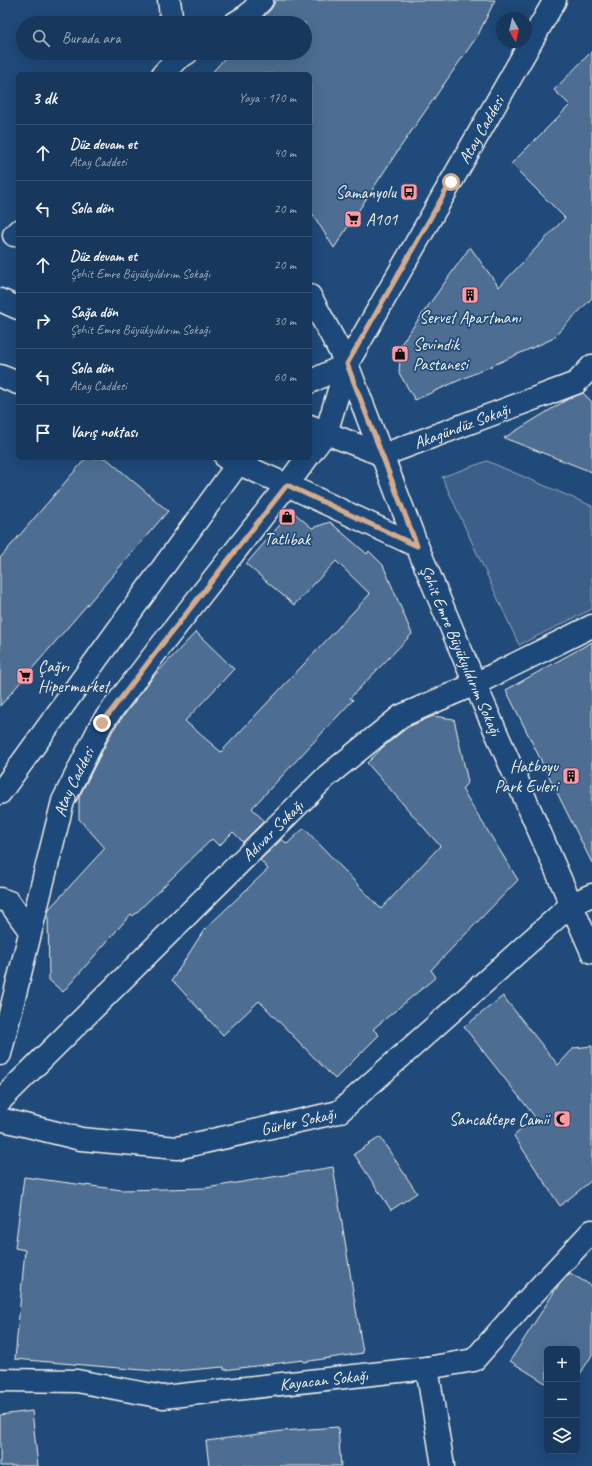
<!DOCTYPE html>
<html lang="tr">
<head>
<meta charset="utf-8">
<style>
  body { margin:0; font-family:Caveat,sans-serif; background:#244365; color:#f1f3f6 }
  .controls { position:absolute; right:12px; bottom:12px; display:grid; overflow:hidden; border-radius:6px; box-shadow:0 4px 16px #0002 }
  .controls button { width:36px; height:36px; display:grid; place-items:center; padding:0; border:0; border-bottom:1px solid #365272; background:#17385c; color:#f1f3f6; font:20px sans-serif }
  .compass { position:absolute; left:496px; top:12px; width:36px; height:36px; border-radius:50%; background:#17385c; box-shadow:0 4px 16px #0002; rotate:172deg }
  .stop { position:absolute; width:12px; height:12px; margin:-9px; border:3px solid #d6ab8b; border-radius:50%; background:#fff }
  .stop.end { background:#d6ab8b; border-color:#fff; box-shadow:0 1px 4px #0008 }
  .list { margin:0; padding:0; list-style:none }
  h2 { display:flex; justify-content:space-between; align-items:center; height:52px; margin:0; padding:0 16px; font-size:17px }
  h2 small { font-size:13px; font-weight:400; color:#9eacbb }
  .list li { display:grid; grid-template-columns:26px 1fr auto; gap:12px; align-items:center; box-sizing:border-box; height:56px; padding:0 16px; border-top:1px solid #365272 }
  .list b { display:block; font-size:15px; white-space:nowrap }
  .list p { margin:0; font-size:13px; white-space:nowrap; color:#9eacbb }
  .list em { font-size:13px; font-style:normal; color:#9eacbb }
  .icon { flex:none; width:22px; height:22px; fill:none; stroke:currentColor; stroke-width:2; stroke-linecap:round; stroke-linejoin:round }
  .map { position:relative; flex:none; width:592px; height:1466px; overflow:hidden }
  .search { position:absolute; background:#17385c; box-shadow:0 4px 16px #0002; left:16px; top:16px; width:296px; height:44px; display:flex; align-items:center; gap:10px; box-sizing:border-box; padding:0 14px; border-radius:22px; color:#9eacbb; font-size:15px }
  .panel { position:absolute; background:#17385c; box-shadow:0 4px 16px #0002; left:16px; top:72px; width:296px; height:388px; border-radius:6px }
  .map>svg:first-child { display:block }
  .green { fill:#3a5f88; stroke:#97a8b8 }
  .building { fill:#4d6e92; stroke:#f4f1e8 }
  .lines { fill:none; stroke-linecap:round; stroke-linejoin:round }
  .street-casing { stroke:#f4f1e8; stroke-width:25 }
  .secondary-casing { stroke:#f4f1e8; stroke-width:25 }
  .primary-casing { stroke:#f4f1e8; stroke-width:25 }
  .street { stroke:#1f4a7a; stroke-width:22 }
  .secondary { stroke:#1f4a7a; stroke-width:22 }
  .primary { stroke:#1f4a7a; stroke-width:22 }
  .route { stroke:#d6ab8b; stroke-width:5 }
  .labels { text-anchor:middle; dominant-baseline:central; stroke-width:3.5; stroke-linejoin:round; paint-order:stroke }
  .street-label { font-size:17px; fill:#f4f1e8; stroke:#1f4a7a }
  .poi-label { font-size:17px; fill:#f4f1e8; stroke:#1f4a7a; text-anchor:end }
</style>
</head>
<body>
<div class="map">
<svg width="592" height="1466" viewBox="0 0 592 1466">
  <rect width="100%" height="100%" fill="#1f4a7a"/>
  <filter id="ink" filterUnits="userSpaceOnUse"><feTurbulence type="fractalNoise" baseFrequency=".025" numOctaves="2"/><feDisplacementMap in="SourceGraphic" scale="8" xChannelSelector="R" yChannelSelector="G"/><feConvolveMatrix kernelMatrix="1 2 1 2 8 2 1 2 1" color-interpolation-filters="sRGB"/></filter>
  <g filter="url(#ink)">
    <polygon class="green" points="487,461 592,506 592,609 519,645 442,477"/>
    <g class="building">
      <polygon points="276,0 495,0 478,35 397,152 334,248 310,210 310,74 211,74 229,53 305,53 305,23 258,23 271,9"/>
      <polygon points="592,51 592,298 552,339 415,400 399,373 401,344 470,247 499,287 565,218 511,164 570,105 554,90"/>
      <polygon points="583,393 592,402 592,472 504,438 568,399"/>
      <polygon points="86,458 106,458 168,511 0,706 0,558"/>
      <polygon points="292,511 312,528 330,522 367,554 369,551 383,565 412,634 350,698 353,700 252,808 264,821 243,842 233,832 219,846 212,839 133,916 131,914 63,992 49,980 48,913 49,909 105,848 79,819 79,797 113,730 153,677 196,632 234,669 185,721 221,752 370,594 336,561 294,605 246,564"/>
      <polygon points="592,642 592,863 506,690"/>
      <polygon points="433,716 454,719 468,782 462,789 518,880 431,970 436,977 373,1029 379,1035 335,1079 259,1001 223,1035 172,980 204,930 268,869 260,860 282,839 287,844 304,828 381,909 440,846 367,763 383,747 408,727"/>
      <polygon points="503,996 558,1065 574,1048 592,1046 592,1180 560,1206 514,1136 535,1117 464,1027"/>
      <polygon points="380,1137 417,1193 391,1210 354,1154"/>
      <polygon points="333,1167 363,1353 303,1362 303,1360 224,1370 224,1367 165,1372 15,1359 25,1250 15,1248 24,1177 122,1190 206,1188"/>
      <polygon points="570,1273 592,1286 592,1355 577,1379 577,1349 547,1349 547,1384 510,1361 558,1286"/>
      <polygon points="32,1411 38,1466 0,1466 0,1415"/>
      <polygon points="338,1427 341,1466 209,1466 206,1441 282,1431"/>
    </g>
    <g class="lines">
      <defs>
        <g id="street">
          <polyline points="169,0 172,23"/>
          <polyline points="235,23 248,15 262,0"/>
          <polyline points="163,74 177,59 187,53"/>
          <polyline points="14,235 18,231"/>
          <polyline points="310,296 347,364"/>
          <path id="s1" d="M 383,455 L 576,383 L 592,366"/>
          <path id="s2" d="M 0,1101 L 327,776 L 401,716 L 475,684 L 592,626"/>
          <path id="s3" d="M 0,1119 L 81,1139 L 177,1148 L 339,1112 L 572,904 L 592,895"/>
          <polyline points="427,1368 443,1466"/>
          <path id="s4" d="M 0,1380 L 77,1381 L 163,1397 L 427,1368 L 474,1360 L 520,1308 L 592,1231"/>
        </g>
        <g id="secondary">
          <path id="s5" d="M 347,364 L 417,546 L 475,684 L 592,952"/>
          <polyline points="310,382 347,364"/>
          <path id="s6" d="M 383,455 L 326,433 L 347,364 L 555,0"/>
          <polyline points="0,793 242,458"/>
          <polyline points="0,899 9,902 30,931"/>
          <path id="s7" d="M 0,1054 L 63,801 L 102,723 L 160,647 L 287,485 L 417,546"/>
        </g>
        <g id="primary">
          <polyline points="0,300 18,308"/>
          <polyline points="0,376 18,383"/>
          <polyline points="310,426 326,433 310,454"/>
          <polyline points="226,458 287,485 307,458"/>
        </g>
      </defs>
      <use href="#street" class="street-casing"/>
      <use href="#secondary" class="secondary-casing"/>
      <use href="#primary" class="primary-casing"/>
      <use href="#street" class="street"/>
      <use href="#secondary" class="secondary"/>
      <use href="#primary" class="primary"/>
    </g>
  </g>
  <g class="lines" filter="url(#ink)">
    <polyline class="route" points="102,723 160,647 287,485 417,546 347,364 451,182"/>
  </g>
  <defs>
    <symbol id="bus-square" viewBox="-11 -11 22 22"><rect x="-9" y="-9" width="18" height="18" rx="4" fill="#ff9aa2" stroke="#1f4a7a"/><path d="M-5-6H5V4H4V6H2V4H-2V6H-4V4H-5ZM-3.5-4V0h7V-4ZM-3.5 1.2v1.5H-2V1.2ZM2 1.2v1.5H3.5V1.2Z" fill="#111"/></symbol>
    <symbol id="supermarket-square" viewBox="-11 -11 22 22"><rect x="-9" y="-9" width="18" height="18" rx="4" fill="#ff9aa2" stroke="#1f4a7a"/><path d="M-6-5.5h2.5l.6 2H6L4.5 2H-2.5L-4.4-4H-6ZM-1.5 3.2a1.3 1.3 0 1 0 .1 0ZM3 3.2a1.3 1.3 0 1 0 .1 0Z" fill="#111"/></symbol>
    <symbol id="building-square" viewBox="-11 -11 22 22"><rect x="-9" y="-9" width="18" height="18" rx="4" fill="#ff9aa2" stroke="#1f4a7a"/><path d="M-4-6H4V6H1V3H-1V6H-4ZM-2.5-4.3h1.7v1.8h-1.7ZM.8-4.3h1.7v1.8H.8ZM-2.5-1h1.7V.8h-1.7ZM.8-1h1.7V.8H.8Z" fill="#111"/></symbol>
    <symbol id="shop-square" viewBox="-11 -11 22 22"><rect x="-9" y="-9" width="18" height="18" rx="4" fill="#ff9aa2" stroke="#1f4a7a"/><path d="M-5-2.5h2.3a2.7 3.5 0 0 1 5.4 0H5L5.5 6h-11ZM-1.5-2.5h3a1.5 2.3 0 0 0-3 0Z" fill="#111"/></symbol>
    <symbol id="mosque-square" viewBox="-11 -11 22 22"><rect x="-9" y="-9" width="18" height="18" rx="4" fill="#ff9aa2" stroke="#1f4a7a"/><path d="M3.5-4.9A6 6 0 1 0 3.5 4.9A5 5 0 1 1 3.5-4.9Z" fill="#111"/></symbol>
  </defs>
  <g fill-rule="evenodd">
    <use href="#bus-square" x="399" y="182" width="20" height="20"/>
    <use href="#supermarket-square" x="343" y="209" width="20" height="20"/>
    <use href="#building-square" x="460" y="285" width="20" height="20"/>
    <use href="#shop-square" x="390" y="344" width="20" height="20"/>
    <use href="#shop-square" x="277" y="507" width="20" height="20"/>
    <use href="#supermarket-square" x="15" y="666" width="20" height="20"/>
    <use href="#building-square" x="561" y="766" width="20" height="20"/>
    <use href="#mosque-square" x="552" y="1109" width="20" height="20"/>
  </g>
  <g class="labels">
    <g class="street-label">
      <text stroke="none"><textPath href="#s6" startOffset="403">Atay Caddesi</textPath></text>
      <text stroke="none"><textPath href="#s1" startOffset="84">Akagündüz Sokağı</textPath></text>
      <text stroke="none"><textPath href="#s5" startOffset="308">Şehit Emre Büyükyıldırım Sokağı</textPath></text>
      <text stroke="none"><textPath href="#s7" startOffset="282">Atay Caddesi</textPath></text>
      <text stroke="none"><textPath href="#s2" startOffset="384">Adıvar Sokağı</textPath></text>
      <text stroke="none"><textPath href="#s3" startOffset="304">Gürler Sokağı</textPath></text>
      <text stroke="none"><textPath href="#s4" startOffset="326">Kayacan Sokağı</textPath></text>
    </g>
    <g class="poi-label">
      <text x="396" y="192">Samanyolu</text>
      <text x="366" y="219" text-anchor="start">A101</text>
      <text x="470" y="317" text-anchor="middle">Servet Apartmanı</text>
      <text x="413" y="344" text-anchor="start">Sevindik<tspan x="413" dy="20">Pastanesi</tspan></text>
      <text x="287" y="539" text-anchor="middle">Tatlıbak</text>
      <text x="38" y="666" text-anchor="start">Çağrı<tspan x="38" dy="20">Hipermarket</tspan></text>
      <text x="558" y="766">Hatboyu<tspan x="558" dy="20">Park Evleri</tspan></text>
      <text x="549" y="1119">Sancaktepe Camii</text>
    </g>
  </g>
</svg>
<div class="controls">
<button>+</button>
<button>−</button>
<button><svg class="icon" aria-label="layers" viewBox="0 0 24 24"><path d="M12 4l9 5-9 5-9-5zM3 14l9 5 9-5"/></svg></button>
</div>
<svg class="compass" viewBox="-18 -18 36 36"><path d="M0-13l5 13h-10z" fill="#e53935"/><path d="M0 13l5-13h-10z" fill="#9eacbb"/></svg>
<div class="stop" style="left:451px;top:182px"></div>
<div class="stop end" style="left:102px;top:723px"></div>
<div class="search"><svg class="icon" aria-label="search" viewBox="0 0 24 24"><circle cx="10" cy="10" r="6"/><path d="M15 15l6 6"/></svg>Burada ara</div>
<section class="panel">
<h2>3 dk<small>Yaya · 170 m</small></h2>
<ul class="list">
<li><svg class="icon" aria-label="ahead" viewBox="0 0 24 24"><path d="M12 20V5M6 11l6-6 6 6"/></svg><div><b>Düz devam et</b><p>Atay Caddesi</p></div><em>40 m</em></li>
<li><svg class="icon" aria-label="left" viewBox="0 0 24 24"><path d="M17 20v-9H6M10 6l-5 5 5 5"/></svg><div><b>Sola dön</b></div><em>20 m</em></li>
<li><svg class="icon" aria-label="ahead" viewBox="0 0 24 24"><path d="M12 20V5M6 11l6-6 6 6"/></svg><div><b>Düz devam et</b><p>Şehit Emre Büyükyıldırım Sokağı</p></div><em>20 m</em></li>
<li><svg class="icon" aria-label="right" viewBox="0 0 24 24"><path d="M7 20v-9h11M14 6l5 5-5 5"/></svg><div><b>Sağa dön</b><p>Şehit Emre Büyükyıldırım Sokağı</p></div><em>30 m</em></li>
<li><svg class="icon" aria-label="left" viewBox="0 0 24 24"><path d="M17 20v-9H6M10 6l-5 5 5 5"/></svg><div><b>Sola dön</b><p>Atay Caddesi</p></div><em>60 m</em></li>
<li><svg class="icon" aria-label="arrive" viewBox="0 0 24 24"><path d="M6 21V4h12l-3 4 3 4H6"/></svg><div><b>Varış noktası</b></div></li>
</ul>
</section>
</div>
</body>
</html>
